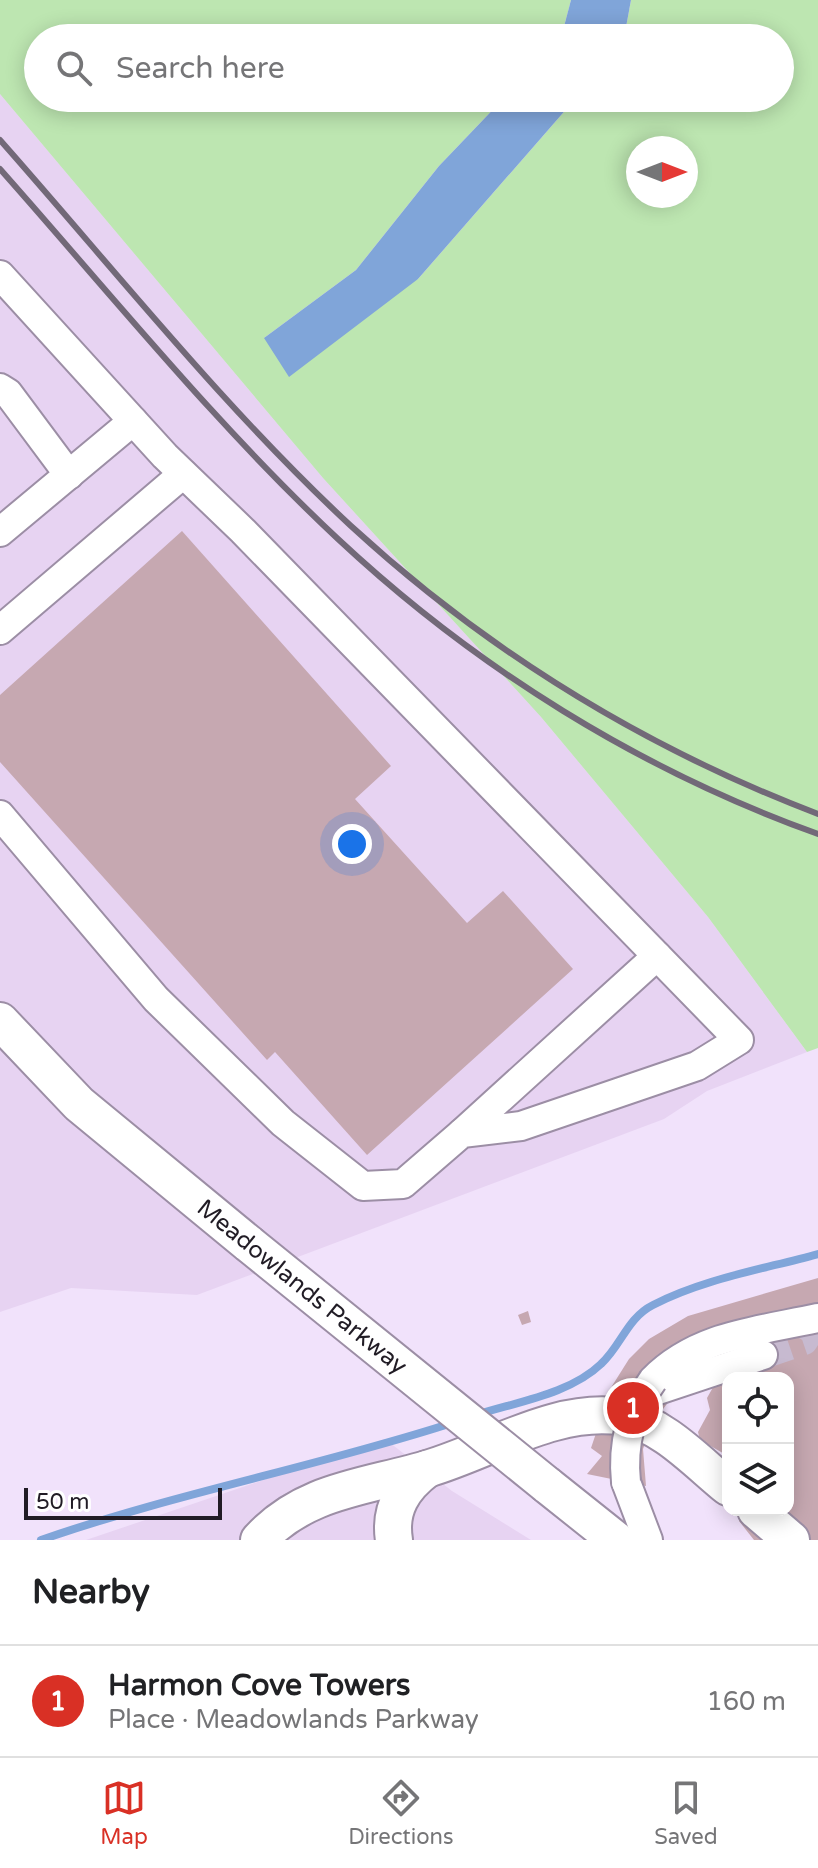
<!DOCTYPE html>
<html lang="en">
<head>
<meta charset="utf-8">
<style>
  body { margin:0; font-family:"Varela Round",sans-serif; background:#f6f6f6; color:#202124 }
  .controls { position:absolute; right:24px; bottom:24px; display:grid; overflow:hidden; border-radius:16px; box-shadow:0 4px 20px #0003 }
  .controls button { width:72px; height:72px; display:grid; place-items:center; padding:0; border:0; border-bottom:2px solid #e0e0e0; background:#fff; color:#202124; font:40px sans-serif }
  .compass { position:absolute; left:626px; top:136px; width:72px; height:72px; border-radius:50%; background:#fff; box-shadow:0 4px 20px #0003; rotate:90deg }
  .scale { position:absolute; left:24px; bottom:20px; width:198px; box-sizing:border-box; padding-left:8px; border:4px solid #211c25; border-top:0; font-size:22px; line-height:28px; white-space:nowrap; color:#211c25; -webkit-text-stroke:6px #fff; paint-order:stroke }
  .you { position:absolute; left:352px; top:844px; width:28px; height:28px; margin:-20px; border:6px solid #fff; border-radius:50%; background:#1a73e8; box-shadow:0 0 0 12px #1a73e833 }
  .badge { display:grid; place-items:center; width:52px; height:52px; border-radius:50%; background:#d93025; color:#fff; font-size:26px; font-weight:700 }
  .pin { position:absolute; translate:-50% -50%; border:4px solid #fff; box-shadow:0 2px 8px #0006 }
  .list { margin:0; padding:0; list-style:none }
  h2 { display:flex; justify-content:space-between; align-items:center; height:104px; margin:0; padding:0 32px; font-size:34px }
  h2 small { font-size:26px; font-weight:400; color:#757577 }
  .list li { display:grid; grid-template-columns:52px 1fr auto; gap:24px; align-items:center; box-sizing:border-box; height:112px; padding:0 32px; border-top:2px solid #e0e0e0 }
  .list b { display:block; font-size:30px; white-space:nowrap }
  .list p { margin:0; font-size:26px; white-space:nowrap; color:#757577 }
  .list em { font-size:26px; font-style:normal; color:#757577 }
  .icon { flex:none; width:44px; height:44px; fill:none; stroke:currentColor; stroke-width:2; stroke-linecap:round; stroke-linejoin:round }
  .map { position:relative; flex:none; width:818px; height:1540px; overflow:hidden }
  .search { position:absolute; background:#fff; box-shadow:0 4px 20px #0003; left:24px; right:24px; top:24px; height:88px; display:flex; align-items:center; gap:20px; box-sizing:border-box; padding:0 28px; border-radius:44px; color:#757577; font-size:30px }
  .sheet { height:216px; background:#fff }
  nav { display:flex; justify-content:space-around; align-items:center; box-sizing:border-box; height:112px; border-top:2px solid #e0e0e0; background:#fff; font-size:22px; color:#757577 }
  nav a { display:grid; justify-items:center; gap:4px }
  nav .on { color:#d93025 }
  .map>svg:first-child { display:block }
  .built { fill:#e7d3f2 }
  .green { fill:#bde6b1; fill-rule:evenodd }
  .water { fill:#80a5d9 }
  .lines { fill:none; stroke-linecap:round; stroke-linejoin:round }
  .stream { stroke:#80a5d9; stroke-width:8 }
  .building { fill:#c6a8b1 }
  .minor-tunnel { stroke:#c7bad0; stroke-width:28; stroke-dasharray:28 14; stroke-linecap:butt }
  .minor-casing { stroke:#9c8ea5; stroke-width:32 }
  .major-casing { stroke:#9c8ea5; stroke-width:40 }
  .minor { stroke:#fff; stroke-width:28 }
  .major { stroke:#fff; stroke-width:36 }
  .rail { stroke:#726978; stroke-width:6 }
  .minor-bridge-casing { stroke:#9c8ea5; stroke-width:32; stroke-linecap:butt }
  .major-bridge-casing { stroke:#9c8ea5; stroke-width:40; stroke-linecap:butt }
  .minor-bridge { stroke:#fff; stroke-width:28 }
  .major-bridge { stroke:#fff; stroke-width:36 }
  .labels { text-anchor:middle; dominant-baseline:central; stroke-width:6; stroke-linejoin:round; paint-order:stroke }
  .street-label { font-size:24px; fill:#211c25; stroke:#fff }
</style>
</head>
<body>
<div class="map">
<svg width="818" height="1540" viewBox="0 0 818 1540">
  <rect width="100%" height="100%" fill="#f1e2fb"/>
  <g class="built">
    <polygon points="0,94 323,478 541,717 708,917 807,1052 707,1091 664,1119 197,1295 71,1288 0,1312"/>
    <polygon points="385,1439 452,1491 531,1540 86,1540"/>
  </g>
  <path class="green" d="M 0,0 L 571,0 L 561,38 L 38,38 L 38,98 L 504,98 L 439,166 L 356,270 L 264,338 L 418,279 L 576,98 L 780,98 L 780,38 L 624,38 L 631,0 L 818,0 L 818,1048 L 807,1052 L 708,917 L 541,717 L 323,478 L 0,94 ZM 638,148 L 686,148 L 686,196 L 638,196 Z"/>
  <g class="water">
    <polygon points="571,0 631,0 624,38 561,38"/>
    <polygon points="504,98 576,98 418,279 289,377 264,338 356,270 439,166"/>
  </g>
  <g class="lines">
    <g class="stream">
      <path d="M 476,1415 C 516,1402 570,1394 601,1364 C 621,1346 627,1318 653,1305 C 703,1279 764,1269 818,1254"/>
      <path d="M 41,1540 C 176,1493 316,1467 452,1423"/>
    </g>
  </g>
  <g class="building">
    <polygon points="182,531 391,766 355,799 467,923 503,891 573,969 367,1155 275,1052 267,1060 0,762 0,695"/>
    <polygon points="818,1278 818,1540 754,1540 739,1521 741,1510 788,1510 788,1378 728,1378 728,1456 700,1440 698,1432 710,1410 707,1398 721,1373 670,1400 653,1422 643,1449 646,1486 587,1474 602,1456 591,1448 612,1386 629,1359 649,1339 688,1316"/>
    <polygon points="528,1311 531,1322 522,1325 518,1315"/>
  </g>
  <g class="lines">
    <polyline class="minor-tunnel" points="763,1355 804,1341 818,1318"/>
    <defs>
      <g id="minor">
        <polyline points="0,275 165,456 243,531 739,1040 697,1066 521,1126 462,1133 403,1184 363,1186 283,1123 156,999 0,815"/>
        <polyline points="0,388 8,393 69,475"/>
        <polyline points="0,532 133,421"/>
        <polyline points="0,630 183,474"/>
        <polyline points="462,1133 657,956"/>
        <path d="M 653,1380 C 697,1335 759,1331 818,1318"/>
        <polyline points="631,1399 763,1355"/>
        <polyline points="626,1482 648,1540"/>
      </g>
      <g id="major">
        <polyline points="0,1021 79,1104 249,1244"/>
        <polyline points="547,1485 616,1540"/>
        <polyline points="756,1510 791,1540"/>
        <path d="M 259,1540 C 305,1489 369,1487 430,1468 C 490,1450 558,1406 623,1417 C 663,1424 697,1462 728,1487"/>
        <path d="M 394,1540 C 389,1509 403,1487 427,1469"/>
      </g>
    </defs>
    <use href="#minor" class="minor-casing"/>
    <use href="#major" class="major-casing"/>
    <use href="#minor" class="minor"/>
    <use href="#major" class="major"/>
    <g class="rail">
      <path d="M 0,140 C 115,270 224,408 351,526 C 487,651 645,748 818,814"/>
      <path d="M 0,169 C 110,293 216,425 338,539 C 476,668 640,770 818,834"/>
    </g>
    <defs>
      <path id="minor-bridge" d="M 626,1482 C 622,1444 630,1411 653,1380"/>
      <polyline id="major-bridge" points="249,1244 547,1485"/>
    </defs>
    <use href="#minor-bridge" class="minor-bridge-casing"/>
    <use href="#major-bridge" class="major-bridge-casing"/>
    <use href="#minor-bridge" class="minor-bridge"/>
    <use href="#major-bridge" class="major-bridge"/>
  </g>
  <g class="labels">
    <g class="street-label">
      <text transform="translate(302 1287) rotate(39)">Meadowlands Parkway</text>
    </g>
  </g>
</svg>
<div class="controls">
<button><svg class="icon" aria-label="locate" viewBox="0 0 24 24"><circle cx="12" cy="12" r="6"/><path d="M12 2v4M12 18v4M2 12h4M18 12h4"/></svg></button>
<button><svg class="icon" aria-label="layers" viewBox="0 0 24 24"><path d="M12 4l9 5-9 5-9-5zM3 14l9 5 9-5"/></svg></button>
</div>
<svg class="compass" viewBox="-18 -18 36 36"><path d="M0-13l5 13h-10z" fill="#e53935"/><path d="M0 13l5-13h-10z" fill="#757577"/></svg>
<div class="scale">50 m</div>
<div class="you"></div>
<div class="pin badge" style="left:633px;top:1408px">1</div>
<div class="search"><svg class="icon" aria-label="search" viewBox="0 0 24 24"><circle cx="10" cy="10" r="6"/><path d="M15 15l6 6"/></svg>Search here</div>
</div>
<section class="sheet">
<h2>Nearby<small></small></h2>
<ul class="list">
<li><span class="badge">1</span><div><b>Harmon Cove Towers</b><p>Place · Meadowlands Parkway</p></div><em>160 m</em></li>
</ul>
</section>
<nav>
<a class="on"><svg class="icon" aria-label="map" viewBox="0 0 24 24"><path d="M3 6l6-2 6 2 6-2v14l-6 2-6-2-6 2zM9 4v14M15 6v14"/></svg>Map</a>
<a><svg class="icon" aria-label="directions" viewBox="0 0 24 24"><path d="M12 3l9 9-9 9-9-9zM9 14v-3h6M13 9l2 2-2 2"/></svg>Directions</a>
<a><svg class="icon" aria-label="saved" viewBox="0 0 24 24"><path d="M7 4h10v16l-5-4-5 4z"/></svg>Saved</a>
</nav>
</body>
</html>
